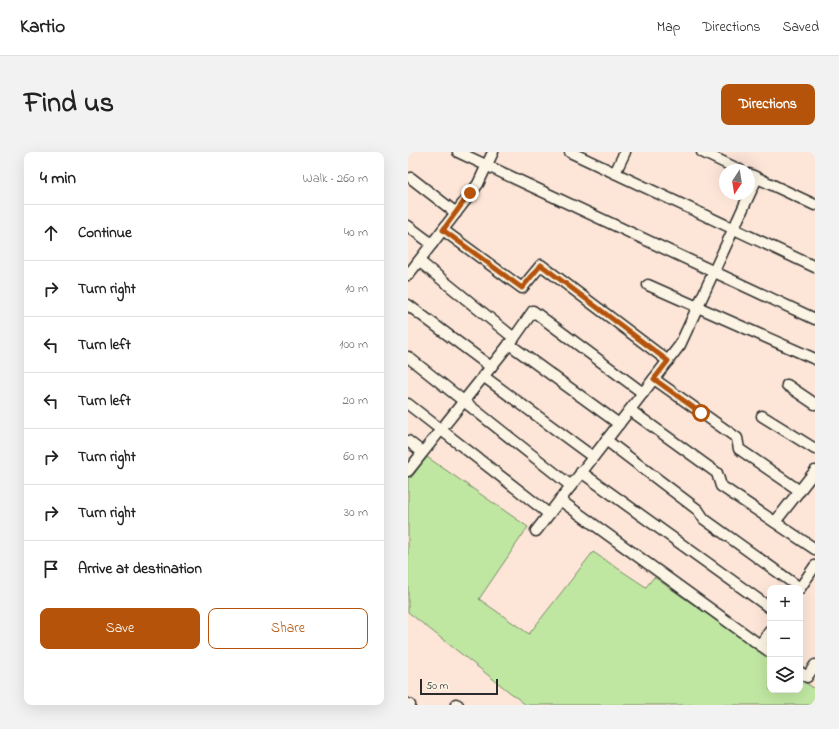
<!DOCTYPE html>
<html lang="en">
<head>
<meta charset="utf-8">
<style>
  body { margin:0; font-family:"Indie Flower",sans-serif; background:#f2f2f2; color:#222 }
  .controls { position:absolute; right:12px; bottom:12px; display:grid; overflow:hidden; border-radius:8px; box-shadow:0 4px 16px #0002 }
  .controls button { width:36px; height:36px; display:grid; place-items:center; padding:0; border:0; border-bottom:1px solid #e0e0e0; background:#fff; color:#222; font:20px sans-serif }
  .compass { position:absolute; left:311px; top:12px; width:36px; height:36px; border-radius:50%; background:#fff; box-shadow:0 4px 16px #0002; rotate:192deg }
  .scale { position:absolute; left:12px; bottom:10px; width:78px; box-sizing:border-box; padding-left:4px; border:2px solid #2b2b2b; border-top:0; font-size:11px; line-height:14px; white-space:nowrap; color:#2b2b2b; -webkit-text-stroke:3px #fcf5e5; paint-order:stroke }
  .stop { position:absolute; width:12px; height:12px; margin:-9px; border:3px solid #b45309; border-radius:50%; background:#fff }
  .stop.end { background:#b45309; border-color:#fff; box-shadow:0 1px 4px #0008 }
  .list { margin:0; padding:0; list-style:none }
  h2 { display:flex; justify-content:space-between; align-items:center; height:52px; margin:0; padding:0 16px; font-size:17px }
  h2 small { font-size:13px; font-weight:400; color:#767676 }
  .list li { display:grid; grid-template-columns:26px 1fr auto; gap:12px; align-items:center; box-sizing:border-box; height:56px; padding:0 16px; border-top:1px solid #e0e0e0 }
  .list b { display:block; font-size:15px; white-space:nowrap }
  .list em { font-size:13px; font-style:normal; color:#767676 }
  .actions { display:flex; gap:8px; padding:12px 16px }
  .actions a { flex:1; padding:9px 0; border:1px solid #b45309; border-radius:8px; text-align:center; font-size:14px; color:#b45309 }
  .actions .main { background:#b45309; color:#fff }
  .icon { flex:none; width:22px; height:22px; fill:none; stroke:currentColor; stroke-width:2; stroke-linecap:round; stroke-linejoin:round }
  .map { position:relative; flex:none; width:407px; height:553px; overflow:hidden; border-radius:8px }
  header { display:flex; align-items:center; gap:24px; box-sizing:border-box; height:56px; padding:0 20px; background:#fff; border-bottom:1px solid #e0e0e0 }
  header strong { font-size:19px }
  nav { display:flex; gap:22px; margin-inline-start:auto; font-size:14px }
  .intro { display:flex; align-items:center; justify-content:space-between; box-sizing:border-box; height:96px; padding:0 24px }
  h1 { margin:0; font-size:28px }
  .button { padding:10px 18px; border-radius:8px; background:#b45309; color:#fff; font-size:14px; font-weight:700 }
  main { display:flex; gap:24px; padding:0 24px }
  aside { flex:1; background:#fff; border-radius:8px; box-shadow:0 4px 16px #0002 }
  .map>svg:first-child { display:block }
  .green { fill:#c0e7a2; stroke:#768966 }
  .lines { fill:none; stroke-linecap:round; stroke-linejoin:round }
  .minor-casing { stroke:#2b2b2b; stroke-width:13 }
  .minor { stroke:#fcf5e5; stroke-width:10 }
  .route { stroke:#b45309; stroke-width:5 }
</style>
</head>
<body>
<header>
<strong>Kartio</strong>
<nav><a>Map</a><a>Directions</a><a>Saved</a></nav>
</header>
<div class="intro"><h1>Find us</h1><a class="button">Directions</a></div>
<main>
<aside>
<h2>4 min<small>Walk · 260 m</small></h2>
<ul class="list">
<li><svg class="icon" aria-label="ahead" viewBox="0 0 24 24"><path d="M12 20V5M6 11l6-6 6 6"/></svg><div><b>Continue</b></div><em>40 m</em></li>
<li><svg class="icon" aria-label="right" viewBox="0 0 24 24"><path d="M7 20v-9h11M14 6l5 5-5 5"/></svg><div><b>Turn right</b></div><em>10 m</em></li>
<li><svg class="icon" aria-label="left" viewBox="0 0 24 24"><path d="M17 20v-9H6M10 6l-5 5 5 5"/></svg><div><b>Turn left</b></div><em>100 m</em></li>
<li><svg class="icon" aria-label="left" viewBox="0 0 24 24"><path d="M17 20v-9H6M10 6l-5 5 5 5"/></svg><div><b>Turn left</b></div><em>20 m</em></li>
<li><svg class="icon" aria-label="right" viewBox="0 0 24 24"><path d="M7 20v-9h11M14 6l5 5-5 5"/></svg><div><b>Turn right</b></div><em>60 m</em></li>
<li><svg class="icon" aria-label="right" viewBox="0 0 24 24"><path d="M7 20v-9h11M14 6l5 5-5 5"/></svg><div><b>Turn right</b></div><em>30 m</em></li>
<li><svg class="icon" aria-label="arrive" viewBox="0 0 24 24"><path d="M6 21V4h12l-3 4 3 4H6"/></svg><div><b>Arrive at destination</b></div></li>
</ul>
<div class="actions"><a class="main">Save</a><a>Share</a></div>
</aside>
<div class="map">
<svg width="407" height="553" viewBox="0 0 407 553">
  <rect width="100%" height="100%" fill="#fde6d8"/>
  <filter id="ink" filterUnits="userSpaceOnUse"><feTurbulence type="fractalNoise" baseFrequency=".025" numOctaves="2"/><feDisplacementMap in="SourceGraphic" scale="8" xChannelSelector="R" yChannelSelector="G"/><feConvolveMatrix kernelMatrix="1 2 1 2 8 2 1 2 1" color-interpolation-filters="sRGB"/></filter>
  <g filter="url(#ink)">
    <polygon class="green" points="19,305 120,375 71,447 121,482 185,400 238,435 246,425 362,506 362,538 392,538 392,527 407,537 407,553 118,553 0,460 0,323 3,326"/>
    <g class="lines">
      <defs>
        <g id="minor">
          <polyline points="50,0 407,167"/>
          <polyline points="162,0 407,115"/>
          <polyline points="294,0 332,18"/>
          <polyline points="207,21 217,0"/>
          <polyline points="341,22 407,53"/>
          <polyline points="3,26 48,61"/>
          <polyline points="0,74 24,92"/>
          <polyline points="35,78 114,136 133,113 260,209"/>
          <polyline points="11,109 106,186"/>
          <polyline points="0,123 70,32 85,0"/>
          <polyline points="240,133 407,207"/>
          <polyline points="0,153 83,215"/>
          <polyline points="101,192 211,272"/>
          <polyline points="0,205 163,334"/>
          <polyline points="75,224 185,305"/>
          <polyline points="246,227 329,286 331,297 392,339"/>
          <polyline points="379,233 407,252"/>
          <polyline points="0,252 141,362"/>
          <polyline points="222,258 309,321 313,334 407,397"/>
          <polyline points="354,264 407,297"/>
          <polyline points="198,288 290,358 296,367 392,436"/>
          <polyline points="0,289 14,300"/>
          <polyline points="0,319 106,186 125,159 235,241"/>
          <polyline points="173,320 362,456"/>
          <polyline points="152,348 352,493 362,479"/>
          <polyline points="367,370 407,319"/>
          <polyline points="128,379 272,193 349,26"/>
          <polyline points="392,436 407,414"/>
          <polyline points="352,493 362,500"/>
          <polyline points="392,520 399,525 407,513"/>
          <polyline points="0,552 2,553"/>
          <polyline points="48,552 50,553"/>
        </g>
      </defs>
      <use href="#minor" class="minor-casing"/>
      <use href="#minor" class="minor"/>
    </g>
  </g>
  <g class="lines" filter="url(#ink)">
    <polyline class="route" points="62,41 35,78 114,136 133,113 260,209 246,227 293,261"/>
  </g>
</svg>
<div class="controls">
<button>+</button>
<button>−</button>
<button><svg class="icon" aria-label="layers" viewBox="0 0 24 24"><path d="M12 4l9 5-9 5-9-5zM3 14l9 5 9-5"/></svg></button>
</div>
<svg class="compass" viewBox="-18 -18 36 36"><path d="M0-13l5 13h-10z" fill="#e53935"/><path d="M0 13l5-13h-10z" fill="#767676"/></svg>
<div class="scale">50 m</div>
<div class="stop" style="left:293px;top:261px"></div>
<div class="stop end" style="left:62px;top:41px"></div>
</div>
</main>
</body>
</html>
